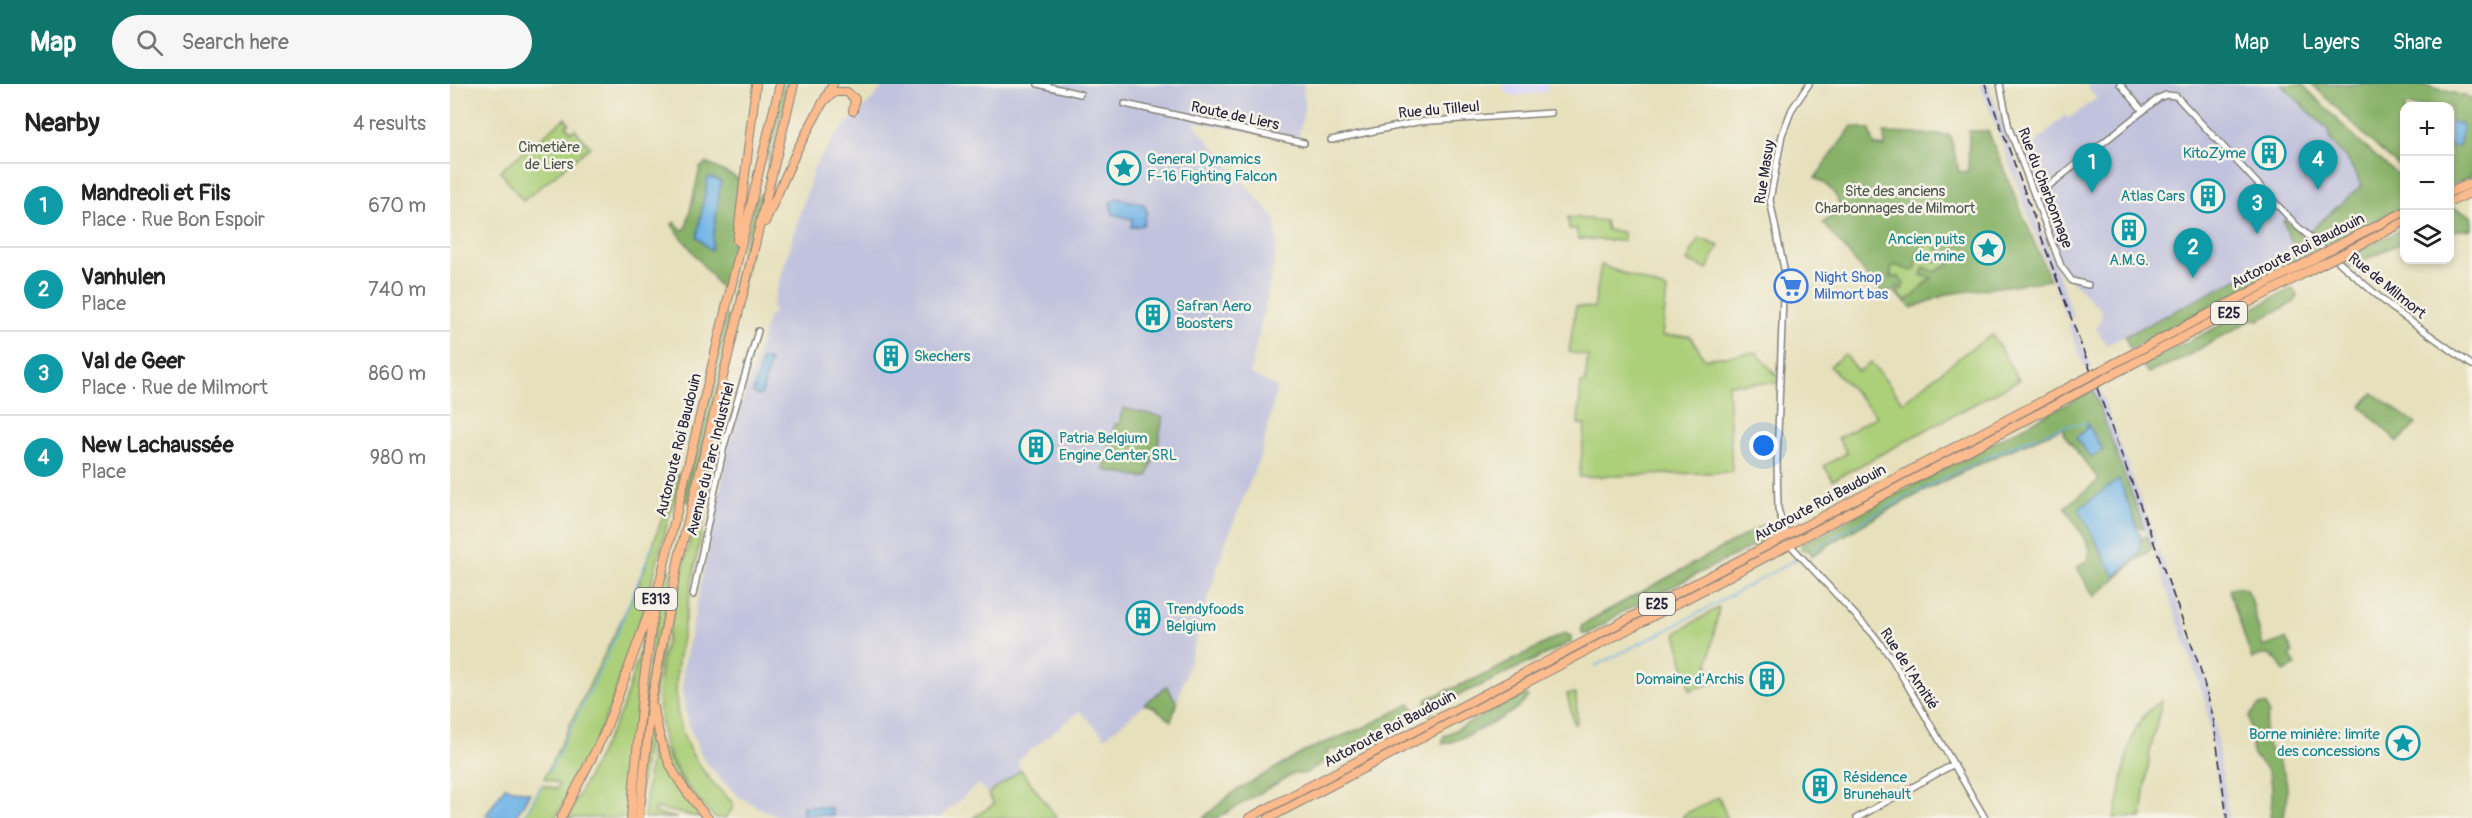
<!DOCTYPE html>
<html lang="en">
<head>
<meta charset="utf-8">
<style>
  body { margin:0; font-family:Pangolin,sans-serif; background:#f6f6f6; color:#222 }
  .controls { position:absolute; right:18px; top:18px; display:grid; overflow:hidden; border-radius:12px; box-shadow:0 3px 9px #0003 }
  .controls button { width:54px; height:54px; display:grid; place-items:center; padding:0; border:0; border-bottom:2px solid #e0e0e0; background:#fff; color:#222; font:30px sans-serif }
  .you { position:absolute; left:1314px; top:362px; width:21px; height:21px; margin:-15px; border:4px solid #fff; border-radius:50%; background:#1a73e8; box-shadow:0 0 0 9px #1a73e833 }
  .badge { display:grid; place-items:center; width:39px; height:39px; border-radius:50%; background:#0f766e; color:#fff; font-size:20px; font-weight:700 }
  .pin { position:absolute; translate:-50% -50px; filter:drop-shadow(0 2px 3px #0008) }
  .pin::after { content:''; position:absolute; top:32px; width:21px; height:18px; background:inherit; clip-path:polygon(0 0,100% 0,50% 100%) }
  .list { margin:0; padding:0; list-style:none }
  h2 { display:flex; justify-content:space-between; align-items:center; height:78px; margin:0; padding:0 24px; font-size:26px }
  h2 small { font-size:20px; font-weight:400; color:#767676 }
  .list li { display:grid; grid-template-columns:39px 1fr auto; gap:18px; align-items:center; box-sizing:border-box; height:84px; padding:0 24px; border-top:2px solid #e0e0e0 }
  .list b { display:block; font-size:22px; white-space:nowrap }
  .list p { margin:0; font-size:20px; white-space:nowrap; color:#767676 }
  .list em { font-size:20px; font-style:normal; color:#767676 }
  .icon { flex:none; width:33px; height:33px; fill:none; stroke:currentColor; stroke-width:2; stroke-linecap:round; stroke-linejoin:round }
  .map { position:relative; flex:none; width:2022px; height:734px; overflow:hidden }
  header { display:flex; align-items:center; gap:36px; box-sizing:border-box; height:84px; padding:0 30px; background:#0f766e; color:#fff }
  header strong { font-size:28px }
  nav { display:flex; gap:33px; margin-inline-start:auto; font-size:21px }
  .search { width:420px; height:54px; background:#f6f6f6; display:flex; align-items:center; gap:15px; box-sizing:border-box; padding:0 21px; border-radius:33px; color:#767676; font-size:22px }
  main { display:flex }
  aside { flex:1; background:#fff }
  .map>svg:first-child { display:block }
  .built { fill:#dbd6f7 }
  .industrial { fill:#c1c2dd }
  .green { fill:#accf79; stroke:#67785a; stroke-width:1.5 }
  .forest { fill:#89b269; stroke:#566a52; stroke-width:1.5; fill-rule:evenodd }
  .water { fill:#72b5e7; stroke:#4a6c91; stroke-width:1.5 }
  .lines { fill:none; stroke-linecap:round; stroke-linejoin:round }
  .stream { stroke:#72b5e7; stroke-width:1.5 }
  .tertiary-casing { stroke:#84817b; stroke-width:8 }
  .motorway-casing { stroke:#84817b; stroke-width:10 }
  .tertiary { stroke:#fff; stroke-width:5 }
  .motorway { stroke:#fbbb8d; stroke-width:8 }
  .rail { stroke:#22223b; stroke-width:1.5; stroke-dasharray:9 4.5; stroke-linecap:butt }
  .motorway-bridge-casing { stroke:#84817b; stroke-width:10; stroke-linecap:butt }
  .motorway-bridge { stroke:#fbbb8d; stroke-width:8 }
  .labels { text-anchor:middle; dominant-baseline:central; stroke-width:5; stroke-linejoin:round; paint-order:stroke }
  .shield { fill:#f7f3e8; stroke:#62616f; stroke-width:1.5 }
  .shield-label { font-size:14px; font-weight:bold; fill:#22223b }
  .street-label { font-size:15px; fill:#22223b; stroke:#f7f3e8 }
  .park-label { font-size:15px; fill:#4b564e; stroke:#f7f3e8 }
  .culture-label { font-size:15px; fill:#0d838f; stroke:#f7f3e8; text-anchor:start }
  .shop-label { font-size:15px; fill:#366cbe; stroke:#f7f3e8; text-anchor:start }
</style>
</head>
<body>
<header>
<strong>Map</strong>
<div class="search"><svg class="icon" aria-label="search" viewBox="0 0 24 24"><circle cx="10" cy="10" r="6"/><path d="M15 15l6 6"/></svg>Search here</div>
<nav><a>Map</a><a>Layers</a><a>Share</a></nav>
</header>
<main>
<aside>
<h2>Nearby<small>4 results</small></h2>
<ul class="list">
<li><span class="badge" style="background:#0f9aa8">1</span><div><b>Mandreoli et Fils</b><p>Place · Rue Bon Espoir</p></div><em>670 m</em></li>
<li><span class="badge" style="background:#0f9aa8">2</span><div><b>Vanhulen</b><p>Place</p></div><em>740 m</em></li>
<li><span class="badge" style="background:#0f9aa8">3</span><div><b>Val de Geer</b><p>Place · Rue de Milmort</p></div><em>860 m</em></li>
<li><span class="badge" style="background:#0f9aa8">4</span><div><b>New Lachaussée</b><p>Place</p></div><em>980 m</em></li>
</ul>
</aside>
<div class="map">
<svg width="2022" height="734" viewBox="0 0 2022 734">
  <rect width="100%" height="100%" fill="#f7f3e8"/>
  <filter id="ink" filterUnits="userSpaceOnUse"><feTurbulence type="fractalNoise" baseFrequency=".0167" numOctaves="2"/><feDisplacementMap in="SourceGraphic" scale="12" xChannelSelector="R" yChannelSelector="G"/><feConvolveMatrix kernelMatrix="1 2 1 2 8 2 1 2 1" color-interpolation-filters="sRGB"/></filter>
  <filter id="wash" filterUnits="userSpaceOnUse"><feTurbulence type="fractalNoise" baseFrequency=".008" numOctaves="4" result="noise"/><feDisplacementMap in="SourceGraphic" scale="24" xChannelSelector="R" yChannelSelector="G"/><feGaussianBlur stdDeviation="1.35" result="paint"/><feColorMatrix in="noise" values="0 0 0 0 0 0 0 0 0 0 0 0 0 0 0 0 0 1.4 0 .05"/><feComposite in="paint" operator="in"/></filter>
  <g filter="url(#wash)">
    <rect width="100%" height="100%" fill="#e6e0bb"/>
    <polygon class="built" points="1054,0 1098,0 1097,8 1065,12 1054,8"/>
    <g class="industrial">
      <polygon points="434,0 853,0 855,21 848,56 746,38 745,41 826,136 827,161 823,184 800,290 826,303 826,308 812,368 773,465 727,619 717,602 655,653 630,627 567,677 571,686 538,710 528,700 489,734 337,734 319,729 290,713 270,695 252,673 238,640 233,612 233,586 281,355 319,231 323,231 324,226 321,225 365,81 387,50 424,14"/>
      <polygon points="1530,0 1538,0 1624,234 1616,233"/>
      <polygon points="1635,0 1831,0 1879,47 1881,57 1897,75 1912,101 1857,150 1839,134 1833,137 1845,165 1657,261 1646,245 1651,235 1651,226 1615,190 1571,73 1615,31 1618,35 1647,14"/>
      <polygon points="1618,239 1625,240 1642,284 1636,287"/>
      <polygon points="1649,303 1707,460 1702,464 1643,306"/>
      <polygon points="1708,464 1759,605 1779,734 1772,734 1756,619 1704,469"/>
    </g>
    <g class="green">
      <polygon points="115,34 119,39 116,42 121,48 125,45 140,63 73,117 50,87"/>
      <polygon points="1118,133 1155,137 1157,146 1173,148 1174,157 1128,155 1127,145 1119,145"/>
      <polygon points="1249,154 1269,162 1257,185 1237,177"/>
      <path d="M 1479,156 L 1491,169 L 1483,177 L 1495,172 L 1501,179 L 1485,188 C 1483,196 1464,213 1455,218 L 1444,205 L 1448,202 L 1452,207 L 1441,193 L 1441,185 L 1444,181 L 1466,184 L 1467,170 Z"/>
      <polygon points="1151,181 1217,206 1212,252 1240,252 1255,275 1306,268 1326,291 1329,291 1329,299 1278,300 1282,388 1129,393 1135,341 1128,340 1131,299 1135,299 1138,272 1119,268 1126,222 1144,224"/>
      <polygon points="1542,251 1569,296 1383,396 1374,382 1397,369 1388,354 1427,332 1380,282 1395,270 1408,288 1421,278 1453,318 1520,265"/>
      <path d="M 257,381 L 259,407 C 252,446 244,486 237,525 C 221,610 213,654 282,718 L 283,723 L 276,734 L 265,734 C 215,682 202,648 212,576 Z"/>
      <path d="M 228,389 C 232,398 221,424 218,436 C 192,541 161,641 105,734 L 73,734 L 92,701 L 107,705 L 109,700 L 94,694 L 189,500 Z"/>
      <polygon points="218,486 221,486 221,498 186,734 184,734 196,602 212,498"/>
      <polygon points="1269,523 1258,581 1271,597 1240,606 1226,549"/>
      <polygon points="194,556 177,734 117,734 172,625"/>
      <polygon points="1126,609 1127,638 1124,640 1117,610"/>
      <path d="M 1712,617 L 1700,667 L 1692,734 L 1664,734 C 1677,693 1671,641 1712,617 Z"/>
      <polygon points="204,636 206,652 253,734 205,724 204,729 227,734 194,734"/>
      <polygon points="571,686 607,734 523,734 544,720 538,710"/>
      <polygon points="1269,713 1277,734 1232,734 1235,730"/>
    </g>
    <g class="forest">
      <polygon points="333,0 341,0 318,81 318,63"/>
      <polygon points="1831,0 1852,0 1908,57 1954,96 1954,122 1873,163 1858,149 1912,101 1897,75 1881,57 1879,47"/>
      <polygon points="1862,0 1971,0 2022,14 2022,92 2000,102 2000,22 1954,22 1954,86 1933,69"/>
      <path d="M 1402,42 L 1420,46 L 1424,61 L 1435,63 L 1434,49 L 1500,51 L 1509,88 L 1518,87 L 1519,47 L 1538,47 L 1600,196 L 1498,210 L 1462,224 L 1442,206 L 1435,213 L 1373,139 L 1389,127 C 1391,111 1378,101 1365,94 ZM 1479,157 L 1491,169 L 1482,177 L 1491,177 L 1495,173 L 1501,179 L 1486,188 L 1474,183 L 1471,191 L 1482,194 C 1471,201 1468,212 1455,217 L 1445,205 L 1448,202 L 1451,207 L 1454,200 L 1449,193 L 1441,193 L 1441,185 L 1444,181 L 1462,187 L 1466,184 L 1467,170 Z"/>
      <polygon points="256,79 289,95 285,151 273,207 222,141 224,138 233,146 236,144 250,84"/>
      <polygon points="312,109 289,216 281,214 305,115"/>
      <polygon points="2000,123 2022,131 2022,145 2000,147"/>
      <polygon points="1836,136 1868,166 1680,265 1675,252 1845,166 1833,137"/>
      <polygon points="1954,144 1954,157 1899,184 1891,176"/>
      <polygon points="1843,204 1847,212 1845,218 1809,236 1803,235 1728,277 1698,289 1692,281"/>
      <polygon points="276,232 285,234 240,418 232,416"/>
      <path d="M 1643,306 L 1694,444 L 1687,442 L 1669,395 L 1645,455 L 1656,479 L 1689,471 L 1691,455 L 1697,452 L 1702,464 L 1644,513 L 1627,483 L 1638,476 L 1640,464 L 1615,423 L 1649,396 L 1613,349 L 1615,343 C 1527,378 1441,421 1361,472 L 1360,467 L 1351,465 L 1352,459 L 1381,447 L 1397,436 Z"/>
      <polygon points="1923,309 1966,340 1948,358 1911,323"/>
      <polygon points="673,324 713,333 708,360 698,392 692,394 654,386 665,340 669,340"/>
      <polygon points="1317,439 1327,440 1330,444 1323,452 1174,527 1138,550 1132,550 1131,542 1142,535"/>
      <path d="M 1784,503 L 1796,505 L 1801,514 L 1813,563 L 1836,555 L 1843,569 L 1840,571 L 1846,582 L 1834,588 C 1827,573 1818,566 1802,575 L 1779,506 Z"/>
      <polygon points="1114,549 1121,552 1121,558 1030,602 991,618 980,630 975,627 977,615 1041,588"/>
      <polygon points="717,602 727,619 721,637 704,623 694,620"/>
      <path d="M 1074,610 L 1078,612 C 1074,626 1005,660 992,660 L 994,652 Z"/>
      <polygon points="960,620 965,627 966,636 895,665 878,666 876,677 854,690 845,689 767,734 753,734 782,709 857,666 917,642"/>
      <path d="M 1809,621 L 1816,621 L 1819,629 C 1804,665 1829,665 1836,696 C 1839,707 1835,723 1834,734 L 1820,734 C 1823,708 1827,690 1803,672 L 1799,633 Z"/>
    </g>
    <g class="water">
      <polygon points="2000,37 2013,41 2009,63 2000,61"/>
      <polygon points="258,93 271,97 261,167 247,153"/>
      <polygon points="667,114 693,120 697,127 693,141 681,143 683,135 663,130 660,119"/>
      <polygon points="312,274 320,277 312,309 309,312 303,309"/>
      <polygon points="1637,339 1653,366 1641,373 1626,354 1637,344"/>
      <polygon points="1669,395 1691,453 1689,470 1665,493 1629,425"/>
      <polygon points="55,703 80,709 65,734 41,734 36,731"/>
      <polygon points="353,722 381,724 383,731 353,730"/>
    </g>
    <g class="lines">
      <g class="stream">
        <path d="M 1363,467 C 1402,439 1601,333 1637,340"/>
        <polyline points="1145,582 1217,546 1347,475"/>
        <polyline points="99,689 158,571 203,461"/>
        <polyline points="73,734 92,701"/>
      </g>
    </g>
  </g>
  <g filter="url(#ink)">
    <g class="lines">
      <defs>
        <g id="tertiary">
          <polyline points="588,0 630,10"/>
          <polyline points="1550,0 1559,44 1611,182 1622,197 1638,201"/>
          <polyline points="1670,0 1693,27"/>
          <polyline points="675,20 854,59"/>
          <polyline points="881,56 967,38 1101,29"/>
          <polyline points="1585,113 1709,14 1716,11 1726,12 1847,142 1942,224 2022,281"/>
          <polyline points="1335,447 1328,425 1327,377 1334,185 1320,116 1332,51 1342,25 1359,0"/>
          <polyline points="1343,464 1423,550 1442,575 1535,734"/>
          <polyline points="243,511 274,362 308,247"/>
          <polyline points="1407,734 1504,680"/>
        </g>
        <g id="motorway">
          <polyline points="376,15 385,8 397,8 405,15 403,27"/>
          <polyline points="2000,108 2022,99"/>
          <polyline points="2000,118 2022,108"/>
          <polyline points="315,138 347,66 383,0"/>
          <polyline points="287,157 306,0"/>
          <polyline points="1892,159 1954,128"/>
          <polyline points="1898,167 1954,138"/>
          <polyline points="1684,269 1865,174"/>
          <polyline points="1688,277 1870,181"/>
          <path d="M 204,624 C 211,673 225,697 258,734"/>
          <polyline points="111,734 154,650 198,531"/>
          <polyline points="181,734 193,601 205,518 330,0"/>
          <polyline points="189,734 202,613 228,478 344,0"/>
          <polyline points="799,734 1615,305"/>
          <polyline points="819,734 1620,313"/>
        </g>
      </defs>
      <use href="#tertiary" class="tertiary-casing"/>
      <use href="#motorway" class="motorway-casing"/>
      <use href="#tertiary" class="tertiary"/>
      <use href="#motorway" class="motorway"/>
      <polyline class="rail" points="1535,0 1749,581 1763,632 1777,734"/>
      <defs>
        <g id="motorway-bridge">
          <polyline points="1865,174 1892,159"/>
          <polyline points="1870,181 1898,167"/>
          <polyline points="1615,305 1684,269"/>
          <polyline points="1620,313 1688,277"/>
        </g>
      </defs>
      <use href="#motorway-bridge" class="motorway-bridge-casing"/>
      <use href="#motorway-bridge" class="motorway-bridge"/>
    </g>
  </g>
  <defs>
    <symbol id="building-ring" viewBox="-11 -11 22 22"><circle r="9.5" fill="#f7f3e8" stroke="#0f9aa8" stroke-width="1.5"/><path d="M-4-6H4V6H1V3H-1V6H-4ZM-2.5-4.3h1.7v1.8h-1.7ZM.8-4.3h1.7v1.8H.8ZM-2.5-1h1.7V.8h-1.7ZM.8-1h1.7V.8H.8Z" fill="#0f9aa8"/></symbol>
    <symbol id="sight-ring" viewBox="-11 -11 22 22"><circle r="9.5" fill="#f7f3e8" stroke="#0f9aa8" stroke-width="1.5"/><path d="M0-6L1.8-2.2L6-1.7L2.9 1.2L3.7 5.4L0 3.3L-3.7 5.4L-2.9 1.2L-6-1.7L-1.8-2.2Z" fill="#0f9aa8"/></symbol>
    <symbol id="supermarket-ring" viewBox="-11 -11 22 22"><circle r="9.5" fill="#f7f3e8" stroke="#3f7fe0" stroke-width="1.5"/><path d="M-6-5.5h2.5l.6 2H6L4.5 2H-2.5L-4.4-4H-6ZM-1.5 3.2a1.3 1.3 0 1 0 .1 0ZM3 3.2a1.3 1.3 0 1 0 .1 0Z" fill="#3f7fe0"/></symbol>
  </defs>
  <g fill-rule="evenodd">
    <use href="#building-ring" x="1800" y="50" width="38" height="38"/>
    <use href="#sight-ring" x="655" y="65" width="38" height="38"/>
    <use href="#building-ring" x="1739" y="93" width="38" height="38"/>
    <use href="#building-ring" x="1660" y="127" width="38" height="38"/>
    <use href="#sight-ring" x="1519" y="145" width="38" height="38"/>
    <use href="#supermarket-ring" x="1322" y="183" width="38" height="38"/>
    <use href="#building-ring" x="684" y="212" width="38" height="38"/>
    <use href="#building-ring" x="422" y="253" width="38" height="38"/>
    <use href="#building-ring" x="567" y="344" width="38" height="38"/>
    <use href="#building-ring" x="674" y="515" width="38" height="38"/>
    <use href="#building-ring" x="1298" y="576" width="38" height="38"/>
    <use href="#sight-ring" x="1934" y="640" width="38" height="38"/>
    <use href="#building-ring" x="1351" y="683" width="38" height="38"/>
  </g>
  <g class="labels">
    <g class="shield">
      <rect x="1761" y="218" width="36" height="22" rx="4.5"/>
      <rect x="185" y="504" width="42" height="22" rx="4.5"/>
      <rect x="1189" y="509" width="36" height="22" rx="4.5"/>
    </g>
    <g class="shield-label">
      <text x="1779" y="229">E25</text>
      <text x="206" y="515">E313</text>
      <text x="1207" y="520">E25</text>
    </g>
    <g class="street-label">
      <text transform="translate(989 26) rotate(-5)">Rue du Tilleul</text>
      <text transform="translate(785 32) rotate(12)">Route de Liers</text>
      <text transform="translate(1315 88) rotate(-81)">Rue Masuy</text>
      <text transform="translate(1595 104) rotate(69)">Rue du Charbonnage</text>
      <text transform="translate(1848 167) rotate(-27)">Autoroute Roi Baudouin</text>
      <text transform="translate(1937 202) rotate(39)">Rue de Milmort</text>
      <text transform="translate(229 361) rotate(-76)">Autoroute Roi Baudouin</text>
      <text transform="translate(261 375) rotate(-76)">Avenue du Parc Industriel</text>
      <text transform="translate(1370 419) rotate(-28)">Autoroute Roi Baudouin</text>
      <text transform="translate(1459 585) rotate(57)">Rue de l'Amitié</text>
      <text transform="translate(940 645) rotate(-28)">Autoroute Roi Baudouin</text>
    </g>
    <g class="park-label">
      <text x="99" y="63">Cimetière<tspan x="99" dy="17">de Liers</tspan></text>
      <text x="1445" y="107">Site des anciens<tspan x="1445" dy="17">Charbonnages de Milmort</tspan></text>
    </g>
    <g class="culture-label">
      <text x="1796" y="69" text-anchor="end">KitoZyme</text>
      <text x="697" y="75">General Dynamics<tspan x="697" dy="17">F-16 Fighting Falcon</tspan></text>
      <text x="1735" y="112" text-anchor="end">Atlas Cars</text>
      <text x="1515" y="155" text-anchor="end">Ancien puits<tspan x="1515" dy="17">de mine</tspan></text>
      <text x="1679" y="176" text-anchor="middle">A.M.G.</text>
      <text x="726" y="222">Safran Aero<tspan x="726" dy="17">Boosters</tspan></text>
      <text x="464" y="272">Skechers</text>
      <text x="609" y="354">Patria Belgium<tspan x="609" dy="17">Engine Center SRL</tspan></text>
      <text x="716" y="525">Trendyfoods<tspan x="716" dy="17">Belgium</tspan></text>
      <text x="1294" y="595" text-anchor="end">Domaine d'Archis</text>
      <text x="1930" y="650" text-anchor="end">Borne minière: limite<tspan x="1930" dy="17">des concessions</tspan></text>
      <text x="1393" y="693">Résidence<tspan x="1393" dy="17">Brunehault</tspan></text>
    </g>
    <g class="shop-label">
      <text x="1364" y="193">Night Shop<tspan x="1364" dy="17">Milmort bas</tspan></text>
    </g>
  </g>
</svg>
<div class="controls">
<button>+</button>
<button>−</button>
<button><svg class="icon" aria-label="layers" viewBox="0 0 24 24"><path d="M12 4l9 5-9 5-9-5zM3 14l9 5 9-5"/></svg></button>
</div>
<div class="you"></div>
<div class="pin badge" style="left:1642px;top:109px;background:#0f9aa8">1</div>
<div class="pin badge" style="left:1743px;top:194px;background:#0f9aa8">2</div>
<div class="pin badge" style="left:1807px;top:150px;background:#0f9aa8">3</div>
<div class="pin badge" style="left:1868px;top:106px;background:#0f9aa8">4</div>
</div>
</main>
</body>
</html>
